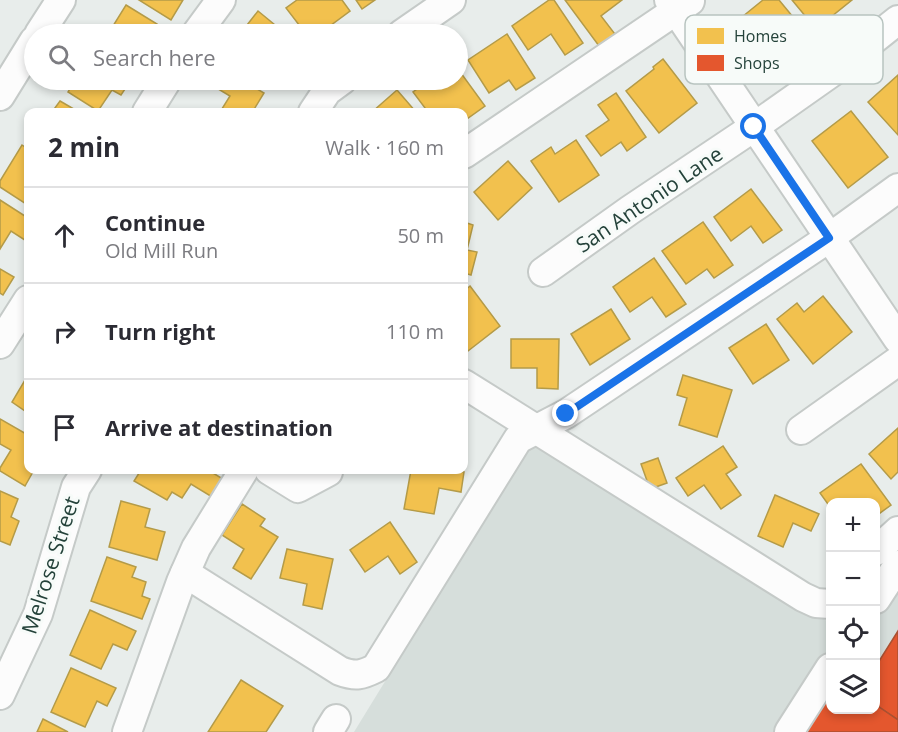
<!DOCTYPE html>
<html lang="en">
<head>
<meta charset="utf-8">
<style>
  body { margin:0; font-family:"Open Sans",sans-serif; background:#f2f2f3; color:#2b2b33 }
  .controls { position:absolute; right:18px; bottom:18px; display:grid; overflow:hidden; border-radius:12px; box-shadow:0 3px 9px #0003 }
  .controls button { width:54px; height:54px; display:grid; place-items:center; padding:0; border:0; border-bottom:2px solid #e1e1e2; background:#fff; color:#2b2b33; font:30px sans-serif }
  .stop { position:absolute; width:18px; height:18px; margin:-14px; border:4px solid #1a73e8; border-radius:50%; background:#fff }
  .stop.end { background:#1a73e8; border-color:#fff; box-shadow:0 2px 6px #0008 }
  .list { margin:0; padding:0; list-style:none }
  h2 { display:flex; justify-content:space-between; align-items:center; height:78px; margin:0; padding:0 24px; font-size:26px }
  h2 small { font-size:20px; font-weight:400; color:#7c7c81 }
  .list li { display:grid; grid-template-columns:39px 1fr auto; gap:18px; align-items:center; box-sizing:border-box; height:96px; padding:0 24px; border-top:2px solid #e1e1e2 }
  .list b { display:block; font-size:22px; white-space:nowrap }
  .list p { margin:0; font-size:20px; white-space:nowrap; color:#7c7c81 }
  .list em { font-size:20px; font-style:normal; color:#7c7c81 }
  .icon { flex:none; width:33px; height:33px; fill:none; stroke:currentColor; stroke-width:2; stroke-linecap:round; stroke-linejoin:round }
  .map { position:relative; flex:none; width:898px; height:732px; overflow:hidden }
  .search { position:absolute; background:#fff; box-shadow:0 3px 9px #0003; left:24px; top:24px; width:444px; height:66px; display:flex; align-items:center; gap:15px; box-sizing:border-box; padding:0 21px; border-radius:33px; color:#7c7c81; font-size:22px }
  .panel { position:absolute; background:#fff; box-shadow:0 3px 9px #0003; left:24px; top:108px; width:444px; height:366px; border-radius:12px }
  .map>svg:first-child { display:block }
  .built { fill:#d6dedb }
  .homes { fill:#f2c14e; stroke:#b49b48; stroke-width:1.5 }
  .shops { fill:#e4572e; stroke:#aa5132; stroke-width:1.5 }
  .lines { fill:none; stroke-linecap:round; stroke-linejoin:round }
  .minor-casing { stroke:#c5cac8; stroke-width:32 }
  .minor { stroke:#fcfcfc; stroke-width:28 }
  .route { stroke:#1a73e8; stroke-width:8 }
  .labels { text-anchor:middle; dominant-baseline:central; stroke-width:6; stroke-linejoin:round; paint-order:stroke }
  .street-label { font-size:21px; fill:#24423a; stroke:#f7fbf9 }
  .key { fill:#f7fbf9; stroke:#b8c4c0; stroke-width:1.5 }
  .key-label { font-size:16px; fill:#24423a }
</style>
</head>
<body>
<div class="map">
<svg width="898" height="732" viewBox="0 0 898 732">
  <rect width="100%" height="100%" fill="#e8edeb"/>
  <polygon class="built" points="535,437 830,623 830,710 876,710 876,570 884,558 898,548 898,732 354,732"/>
  <g class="homes">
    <polygon points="139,0 183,0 171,20"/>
    <polygon points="297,0 342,0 350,11 319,34 306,34 286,8"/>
    <polygon points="356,0 375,0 362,9"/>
    <polygon points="549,0 554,0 583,43 565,55 551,34 528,50 512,26"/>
    <polygon points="565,0 622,0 601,16 618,38 602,50"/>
    <polygon points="763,0 779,0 807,34 772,63 737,21"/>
    <polygon points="792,0 852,0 816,29"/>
    <polygon points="126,5 157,24 151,34 108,34"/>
    <polygon points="258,11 286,34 240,34"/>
    <polygon points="507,34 535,78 516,90 509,80 489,93 468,60"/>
    <polygon points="663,59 697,103 659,133 626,91 654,69 653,67"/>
    <polygon points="458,69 485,106 464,121 464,112 428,112 413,92 430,80 458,80"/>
    <polygon points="898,75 898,135 868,102"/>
    <polygon points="75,80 131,80 121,95 112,90 98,111 68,92"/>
    <polygon points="213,80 242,80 264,93 253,111 256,112 220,112 230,96 210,84"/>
    <polygon points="397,90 416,112 372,112"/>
    <polygon points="616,93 646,137 627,151 621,142 601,156 586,136 609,120 598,105"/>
    <polygon points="60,101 79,112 52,112"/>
    <polygon points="851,111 888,157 848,188 812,141"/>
    <polygon points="576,140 599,175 559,202 531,161 551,147 555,154"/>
    <polygon points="22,145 28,149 28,200 26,204 0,187 0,181"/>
    <polygon points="508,161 532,188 498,220 474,192"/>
    <polygon points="751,189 782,230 763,243 751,226 731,241 714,217"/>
    <polygon points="0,200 28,218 28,242 11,231 0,249"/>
    <polygon points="464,222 473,225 467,250 477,252 471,275 464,273"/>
    <polygon points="703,222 733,265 714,278 707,269 686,284 662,251"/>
    <polygon points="654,258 686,304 666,317 652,297 630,312 613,287"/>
    <polygon points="0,269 14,277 3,295 0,293"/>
    <polygon points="470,286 500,326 468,351 464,345 464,291"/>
    <polygon points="823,296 852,332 813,364 777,319 797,303 804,312"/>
    <polygon points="611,309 630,339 590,365 571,334"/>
    <polygon points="766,324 789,360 753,384 729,348"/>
    <polygon points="511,339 559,339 558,389 537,388 537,368 511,368"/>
    <polygon points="28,375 28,413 12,402"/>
    <polygon points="683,375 732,390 717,437 679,425 687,398 677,395"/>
    <polygon points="0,419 28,435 28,470 34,470 25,486 0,471 0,468 11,450 0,444"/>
    <polygon points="898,428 898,472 891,479 869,454"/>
    <polygon points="723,446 737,467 726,474 741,495 721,509 704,485 688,496 676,478"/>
    <polygon points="658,458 667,483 650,489 641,464"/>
    <polygon points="861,464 891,505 876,516 876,502 830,502 830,507 820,493"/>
    <polygon points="141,470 208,470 228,482 217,500 191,484 182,498 172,492 167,500 134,481"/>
    <polygon points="411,470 450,470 464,472 461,492 439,488 434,514 404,509"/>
    <polygon points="0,491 18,499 11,517 19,521 10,545 0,541"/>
    <polygon points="775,495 819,514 811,531 793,523 783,547 758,536"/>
    <polygon points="121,501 150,509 145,527 165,532 157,560 109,547"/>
    <polygon points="242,504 265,519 260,526 278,537 251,579 233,568 244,549 222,535"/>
    <polygon points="390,522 417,562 400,574 388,556 365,572 350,550"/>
    <polygon points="287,549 333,559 322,609 303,605 307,584 280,578"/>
    <polygon points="107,557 136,567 132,577 146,582 142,596 150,599 142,619 91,601"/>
    <polygon points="90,610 136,631 127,650 113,644 101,669 70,655"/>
    <polygon points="71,668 116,688 107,706 97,701 85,727 51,712"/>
    <polygon points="241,680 283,706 266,732 208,732"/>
    <polygon points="43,719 68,732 37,732"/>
  </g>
  <g class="shops">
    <polygon points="898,631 898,720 876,705 876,666"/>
    <polygon points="830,690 830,710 876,710 876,705 898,720 898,732 804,732"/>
  </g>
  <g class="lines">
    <defs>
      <g id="minor">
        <polyline points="669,0 898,339"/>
        <polyline points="39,34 61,0"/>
        <polyline points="196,34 221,0"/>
        <polyline points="402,34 451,0"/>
        <polyline points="0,96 34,41"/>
        <polyline points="147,112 167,80"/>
        <polyline points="313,112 327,91 342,80"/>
        <polyline points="464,154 690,1"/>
        <polyline points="543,272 630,210 754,127 835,70 898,20"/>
        <polyline points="0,344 28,300"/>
        <polyline points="464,384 803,597 816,603 830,604"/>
        <polyline points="801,430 898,361"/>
        <polyline points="269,470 298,488 328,472"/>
        <polyline points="876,551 898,531"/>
        <path d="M 185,573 L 340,671 C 356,677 362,675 376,668 L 518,439 L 566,414 L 829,238 L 898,188"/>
        <polyline points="876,599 898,565"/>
        <polyline points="0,695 38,614 76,487 87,470"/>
        <polyline points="127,732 181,582 196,548 244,470"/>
        <polyline points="328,732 336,719"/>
        <polyline points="789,732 830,668"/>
      </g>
    </defs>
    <use href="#minor" class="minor-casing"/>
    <use href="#minor" class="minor"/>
  </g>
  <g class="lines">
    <polyline class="route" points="566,414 829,238 754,127"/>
  </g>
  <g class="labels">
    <g class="street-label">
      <text transform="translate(649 199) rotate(-34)">San Antonio Lane</text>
      <text transform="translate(50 565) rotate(-72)">Melrose Street</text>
    </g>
  </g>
  <rect x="685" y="15" width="198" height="69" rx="9" class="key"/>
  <rect x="697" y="28" width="27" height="16" fill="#f2c14e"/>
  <rect x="697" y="55" width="27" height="16" fill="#e4572e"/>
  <g class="key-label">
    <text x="734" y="42">Homes</text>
    <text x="734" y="69">Shops</text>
  </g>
</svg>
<div class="controls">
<button>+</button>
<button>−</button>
<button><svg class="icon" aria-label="locate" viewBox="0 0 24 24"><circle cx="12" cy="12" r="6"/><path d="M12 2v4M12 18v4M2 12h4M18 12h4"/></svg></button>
<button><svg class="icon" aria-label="layers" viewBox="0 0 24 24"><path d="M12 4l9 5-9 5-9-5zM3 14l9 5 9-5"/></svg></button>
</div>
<div class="stop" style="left:754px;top:127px"></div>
<div class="stop end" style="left:566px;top:414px"></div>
<div class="search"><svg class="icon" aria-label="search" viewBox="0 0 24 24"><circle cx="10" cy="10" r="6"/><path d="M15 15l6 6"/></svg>Search here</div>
<section class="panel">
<h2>2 min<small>Walk · 160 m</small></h2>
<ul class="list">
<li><svg class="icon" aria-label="ahead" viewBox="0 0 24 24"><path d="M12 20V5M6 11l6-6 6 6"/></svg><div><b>Continue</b><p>Old Mill Run</p></div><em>50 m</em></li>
<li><svg class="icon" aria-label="right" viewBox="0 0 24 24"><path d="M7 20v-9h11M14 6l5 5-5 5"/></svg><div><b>Turn right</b></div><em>110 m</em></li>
<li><svg class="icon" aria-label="arrive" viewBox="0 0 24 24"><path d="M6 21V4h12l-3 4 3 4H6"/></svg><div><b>Arrive at destination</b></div></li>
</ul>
</section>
</div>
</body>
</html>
